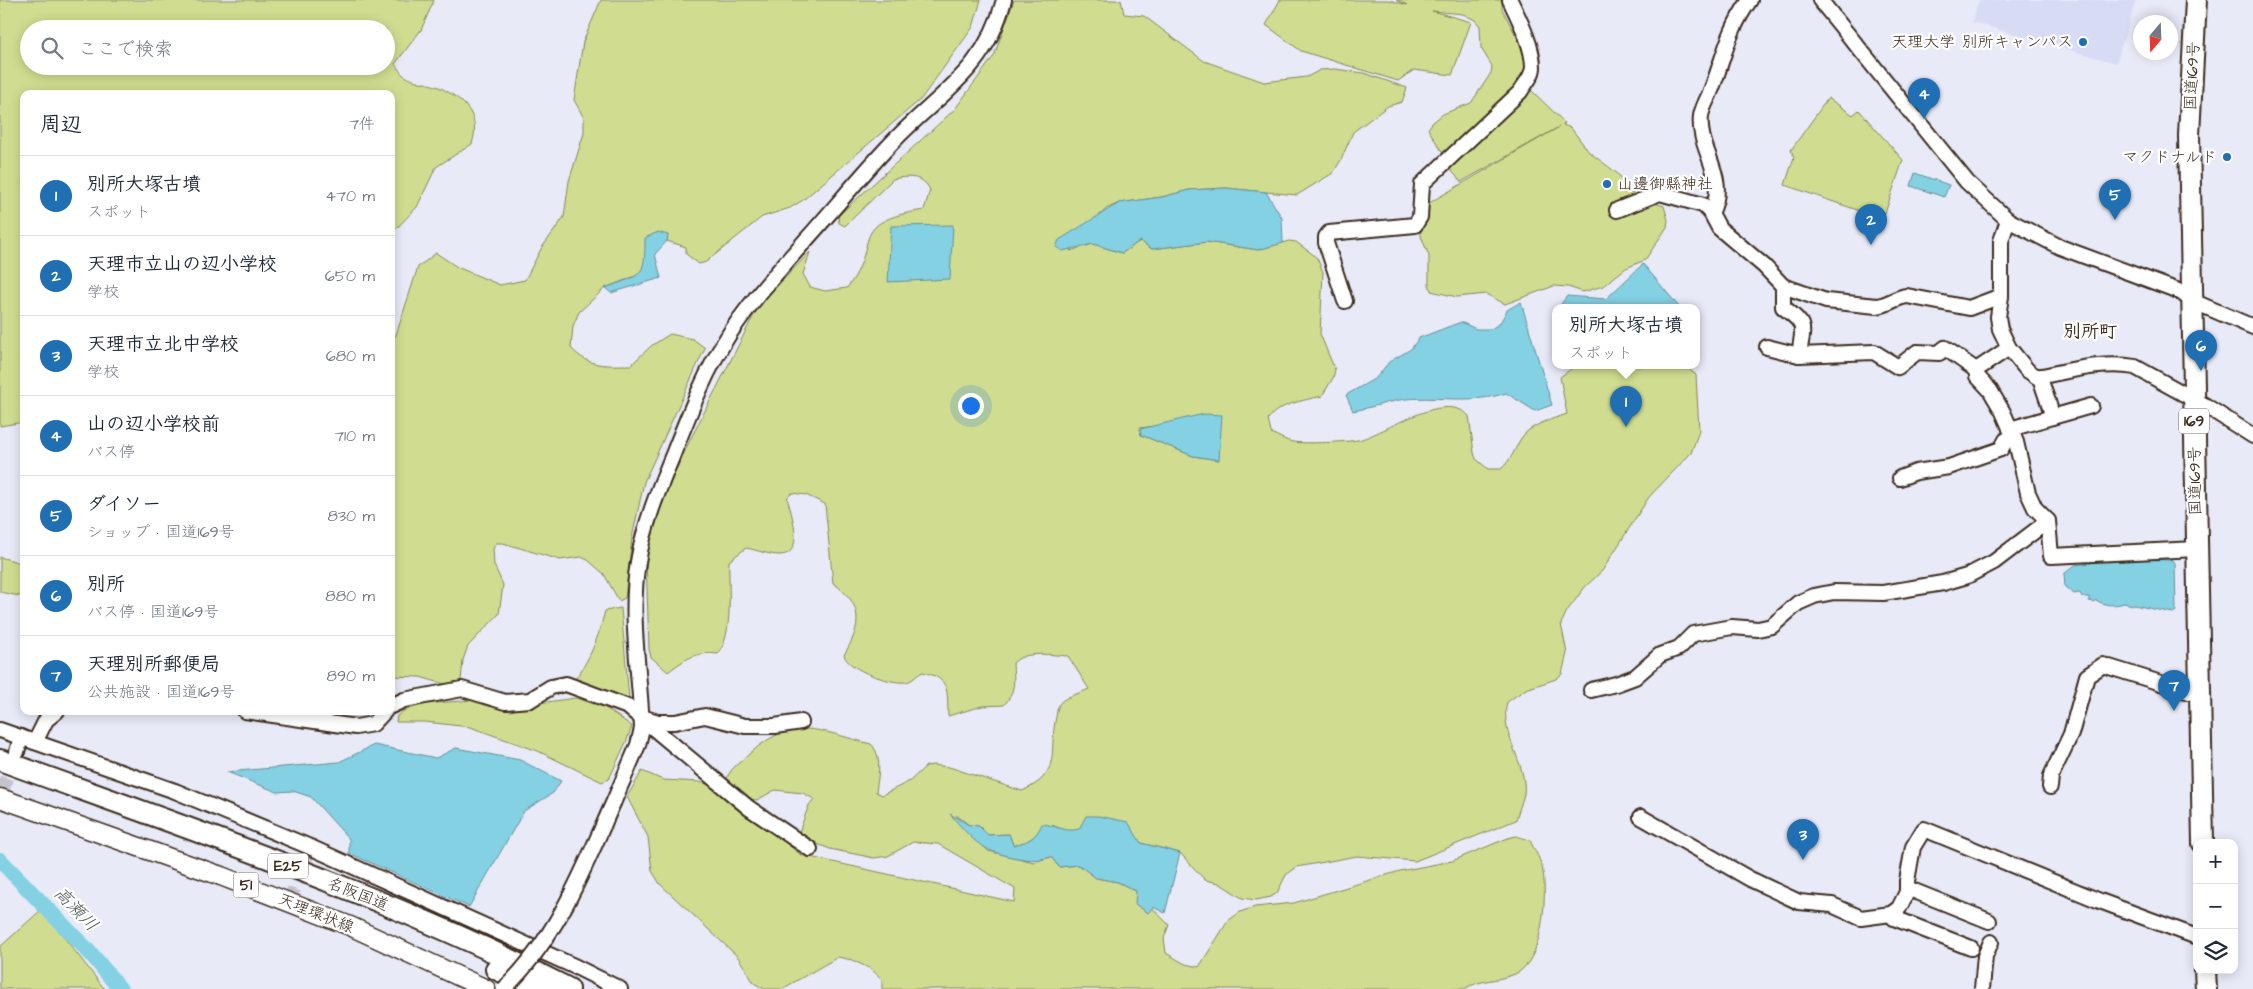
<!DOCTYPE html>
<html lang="ja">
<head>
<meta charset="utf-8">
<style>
  body { margin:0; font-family:"Architects Daughter","Klee One",sans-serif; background:#f6f6f7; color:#1f2937 }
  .controls { position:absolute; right:15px; bottom:15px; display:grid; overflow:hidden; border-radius:10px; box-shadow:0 2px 12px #0003 }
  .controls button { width:45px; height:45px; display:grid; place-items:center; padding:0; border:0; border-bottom:1px solid #e0e1e3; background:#fff; color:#1f2937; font:25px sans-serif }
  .compass { position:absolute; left:2133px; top:15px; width:45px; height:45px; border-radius:50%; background:#fff; box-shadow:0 2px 12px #0003; rotate:199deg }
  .you { position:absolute; left:970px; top:405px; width:18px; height:18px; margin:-12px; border:4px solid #fff; border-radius:50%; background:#1a73e8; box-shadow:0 0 0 8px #1a73e833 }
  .badge { display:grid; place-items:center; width:32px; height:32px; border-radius:50%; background:#1f6fb2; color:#fff; font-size:16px; font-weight:700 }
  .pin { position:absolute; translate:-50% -41px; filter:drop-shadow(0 1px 2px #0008) }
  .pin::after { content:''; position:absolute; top:26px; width:18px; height:15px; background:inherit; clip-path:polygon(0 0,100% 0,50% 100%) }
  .popup { position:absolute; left:1552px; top:304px; width:148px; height:65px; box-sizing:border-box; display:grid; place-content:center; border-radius:10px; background:#fff; filter:drop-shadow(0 1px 4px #0005); font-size:16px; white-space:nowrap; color:#747a83 }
  .popup b { font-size:19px; color:#1f2937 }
  .popup::after { content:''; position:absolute; left:50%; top:100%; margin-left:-10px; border:10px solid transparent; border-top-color:#fff }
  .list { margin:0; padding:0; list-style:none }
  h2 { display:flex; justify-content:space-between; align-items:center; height:65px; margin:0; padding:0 20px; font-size:21px }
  h2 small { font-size:16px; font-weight:400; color:#747a83 }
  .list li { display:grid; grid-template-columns:32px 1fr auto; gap:15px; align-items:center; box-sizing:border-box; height:80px; padding:0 20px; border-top:1px solid #e0e1e3 }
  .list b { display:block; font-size:19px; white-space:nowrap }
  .list p { margin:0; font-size:16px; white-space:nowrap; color:#747a83 }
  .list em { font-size:16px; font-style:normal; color:#747a83 }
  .icon { flex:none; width:28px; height:28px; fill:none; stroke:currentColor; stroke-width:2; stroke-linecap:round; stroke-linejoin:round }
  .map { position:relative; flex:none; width:2253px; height:989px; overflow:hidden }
  .search { position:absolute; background:#fff; box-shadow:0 2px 12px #0003; left:20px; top:20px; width:375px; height:55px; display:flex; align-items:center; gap:12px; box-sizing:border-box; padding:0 18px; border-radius:28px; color:#747a83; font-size:19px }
  .panel { position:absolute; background:#fff; box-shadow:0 2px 12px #0003; left:20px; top:90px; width:375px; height:625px; border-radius:10px }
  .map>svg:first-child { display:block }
  .built { fill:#d8dbf4 }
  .green { fill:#d0dd90; stroke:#868457; fill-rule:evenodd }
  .water { fill:#84d1e4; stroke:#678e95 }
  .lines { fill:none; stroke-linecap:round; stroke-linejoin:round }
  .river { stroke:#84d1e4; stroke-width:16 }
  .minor-tunnel { stroke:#c5c4cc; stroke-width:14; stroke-dasharray:14 7; stroke-linecap:butt }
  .minor-casing { stroke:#3b2a1e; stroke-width:18 }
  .major-casing { stroke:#3b2a1e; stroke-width:21 }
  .highway-casing { stroke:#3b2a1e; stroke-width:24 }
  .minor { stroke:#fff; stroke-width:14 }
  .major { stroke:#fff; stroke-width:18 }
  .highway { stroke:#fff; stroke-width:20 }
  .minor-bridge-casing { stroke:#3b2a1e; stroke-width:18; stroke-linecap:butt }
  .minor-bridge { stroke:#fff; stroke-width:14 }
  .poi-dot { fill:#1f6fb2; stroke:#fff; stroke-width:2 }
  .labels { text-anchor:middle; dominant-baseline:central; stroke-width:4.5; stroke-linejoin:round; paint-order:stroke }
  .shield { fill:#fff; stroke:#766a62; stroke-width:1 }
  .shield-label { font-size:15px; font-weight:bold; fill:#3b2a1e }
  .poi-label { font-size:16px; fill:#3b2a1e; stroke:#fff; text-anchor:end }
  .street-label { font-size:16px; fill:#3b2a1e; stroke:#fff }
  .neighbourhood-label { font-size:18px; font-weight:bold; fill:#3b2a1e; stroke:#fff }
  .water-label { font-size:18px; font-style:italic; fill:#515c59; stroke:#fff }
</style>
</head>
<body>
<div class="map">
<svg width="2253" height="989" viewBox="0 0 2253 989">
  <rect width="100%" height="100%" fill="#e8eaf8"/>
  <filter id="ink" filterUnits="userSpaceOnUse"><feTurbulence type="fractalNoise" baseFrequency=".02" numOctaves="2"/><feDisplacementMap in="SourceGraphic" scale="10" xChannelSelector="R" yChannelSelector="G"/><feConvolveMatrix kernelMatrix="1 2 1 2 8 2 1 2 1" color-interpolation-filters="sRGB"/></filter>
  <g filter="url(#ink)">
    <polygon class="built" points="1979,0 2136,0 2116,63 1972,22"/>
    <g class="green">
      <path d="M 0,0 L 434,0 L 421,30 L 395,64 C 398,68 401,74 405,76 C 414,82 428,83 439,87 C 465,100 481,115 472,144 L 436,167 L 417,207 L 391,234 L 391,94 L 24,94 L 24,329 L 20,362 L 24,363 L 24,422 L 0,426 ZM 29,29 L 386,29 L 386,66 L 29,66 Z"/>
      <path d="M 601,0 L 981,0 L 973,27 L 921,99 L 803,200 L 790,208 L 762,217 L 706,262 L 699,264 L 686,254 L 686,247 L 667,241 L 668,235 L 638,275 L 605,288 L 579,312 L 573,326 L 571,348 C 590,368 604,365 631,365 L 651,346 L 670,334 L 693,339 L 705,348 L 644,482 L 632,538 L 625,598 L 619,601 L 604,574 L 588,560 L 581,557 L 560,560 L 503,543 L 496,543 L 493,549 L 494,565 L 503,585 L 499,614 L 468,646 L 463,660 L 461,681 L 448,685 L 420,677 L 391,676 L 391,343 L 396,335 L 418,267 L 436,253 L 457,267 L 500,285 L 525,280 L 541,249 L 564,217 L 569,181 L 584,133 L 584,118 L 574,100 L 583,42 Z"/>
      <path d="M 1014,0 L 1121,0 L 1124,14 L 1144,16 L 1204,61 L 1264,82 L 1307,77 L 1320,70 L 1335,69 L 1364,73 L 1407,88 L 1402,102 L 1388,106 L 1353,132 L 1341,160 L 1333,173 L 1297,195 L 1226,188 L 1189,190 L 1162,197 L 1119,203 L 1106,209 L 1070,251 L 1093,244 L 1122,253 L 1140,241 L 1152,249 L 1207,242 L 1258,250 L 1289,241 L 1296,242 L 1311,253 L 1317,258 L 1323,272 L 1320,334 L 1335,370 L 1333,378 L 1322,396 C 1303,401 1280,403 1268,419 L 1271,433 C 1278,436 1286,441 1293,442 C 1305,444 1346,442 1358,440 C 1385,434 1444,389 1469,416 L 1474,453 L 1476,459 L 1488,469 L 1501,469 C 1511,460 1514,451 1520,440 C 1529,424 1551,420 1567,414 L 1560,377 L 1575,366 L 1685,366 L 1696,375 L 1699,431 L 1691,453 L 1649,497 L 1602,571 L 1585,587 L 1567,611 L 1561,624 L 1567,653 L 1562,674 L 1556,679 L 1526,689 L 1507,702 C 1499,735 1528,764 1524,794 C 1522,802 1518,812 1516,820 L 1415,861 L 1357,856 L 1297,867 L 1286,875 L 1277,893 L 1271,897 L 1256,900 L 1242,898 L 1219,883 L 1205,880 L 1180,853 L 1141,843 L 1127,822 L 1069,832 L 1052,825 L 1026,842 L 1013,845 L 1009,834 L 988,835 L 979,826 L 969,825 L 956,815 L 988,851 L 1034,862 L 1051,857 L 1059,867 L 1079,865 L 1096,878 L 1118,882 L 1136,891 L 1169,925 L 1164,938 L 1166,953 L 1185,964 L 1199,967 L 1228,921 L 1240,912 L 1255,907 L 1294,903 L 1400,871 L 1452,861 L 1508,838 L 1516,836 L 1530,840 C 1534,850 1542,861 1543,872 C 1547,898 1543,962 1515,974 C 1498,981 1481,979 1464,989 L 882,989 L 882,979 L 871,969 L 852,960 L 838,957 L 782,989 L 764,989 L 754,983 L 738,957 L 660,884 L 652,871 L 648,837 L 627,797 L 642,771 L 663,780 L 699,782 L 714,786 L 801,855 L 1014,902 L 1015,889 L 938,844 L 913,842 L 888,856 L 874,858 L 830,849 L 802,838 L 799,832 L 809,805 L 814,799 L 803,793 L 775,790 L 757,800 L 750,799 L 726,782 C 728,770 738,764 747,756 C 793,714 816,730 871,744 C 883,756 878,777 876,792 L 882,795 L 910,781 L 926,766 L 933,765 L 949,767 L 1022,791 C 1063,774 1048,751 1056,717 C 1057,712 1057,706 1061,702 C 1067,696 1081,693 1089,689 L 1068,656 C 1052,655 1025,650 1013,663 C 1014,681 1016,691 1004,705 L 982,706 L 948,716 C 947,691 951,679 923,672 C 917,674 913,681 906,682 C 891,684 848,670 844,655 C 862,625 864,605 833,583 L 825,504 L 806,495 L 792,493 L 787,498 C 791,512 806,555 780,555 C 769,555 757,550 746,548 L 729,561 C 728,586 734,634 718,654 C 697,651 685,659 668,672 L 651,657 L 649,649 L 646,557 L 664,497 L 689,442 L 759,305 L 810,252 L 803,274 L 810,287 L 825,291 L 847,288 C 882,243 845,222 924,210 L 930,190 C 923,175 907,176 893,179 L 845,226 L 839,223 L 838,216 L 955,109 L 994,56 ZM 1169,424 L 1219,460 L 1193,456 L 1141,435 L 1140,428 Z"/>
      <polygon points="1280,0 1389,0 1407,5 1396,0 1502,0 1502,9 1531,64 1504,103 1479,119 1465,135 1443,153 1428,129 1432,123 1443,114 1471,103 1491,73 1492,66 1481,48 1480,26 1475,20 1463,14 1432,11 1471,22 1452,75 1414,70 1398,81 1301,51 1266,25"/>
      <polygon points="1531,90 1565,123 1563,125 1571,128 1589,152 1618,174 1635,197 1664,206 1668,220 1667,227 1645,260 1626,268 1603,286 1583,292 1568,287 1554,286 1505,304 1486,294 1457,297 1431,291 1429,284 1429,256 1421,236 1420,222 1429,203 1559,127 1461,182 1446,164"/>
      <polygon points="1828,98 1853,115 1859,110 1903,160 1883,219 1785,185 1794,157 1791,150"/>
      <polygon points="0,557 24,564 24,597 0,592"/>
      <path d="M 621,608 L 629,699 L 625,704 L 572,683 C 590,661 598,638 605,611 Z"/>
      <polygon points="576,698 604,707 632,726 627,740 609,779 602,782 538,751 470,727 425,722 396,722 397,716 403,711 425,704 473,700 510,711 539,703"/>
      <polygon points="42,909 103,987 106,989 0,989 0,947"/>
    </g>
    <g class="water">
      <polygon points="1915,173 1949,185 1944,197 1911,186"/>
      <polygon points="1226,188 1266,192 1282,218 1283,243 1258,250 1207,242 1152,249 1140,241 1122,253 1093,244 1062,251 1056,247 1059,240 1119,203 1162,197 1189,190"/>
      <polygon points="953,225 950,279 888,282 891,226"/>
      <path d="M 658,232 L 668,235 L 667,241 L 655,254 L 661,278 L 611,293 L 605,288 C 642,274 645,279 645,238 Z"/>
      <polygon points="1643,264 1680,308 1558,308 1567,296 1606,299"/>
      <path d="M 1521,302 L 1552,405 L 1535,411 L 1506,393 C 1474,404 1439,396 1406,399 C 1390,401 1370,408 1353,411 L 1346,395 L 1376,378 L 1389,362 L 1411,349 L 1419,338 L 1461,322 L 1476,329 L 1491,329 L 1500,323 L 1507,310 Z"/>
      <polygon points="1204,414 1222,415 1219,460 1193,456 1141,435 1140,429"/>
      <path d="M 2120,559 L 2173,560 L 2175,563 L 2176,611 L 2173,613 L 2124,603 C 2114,606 2105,606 2096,600 L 2094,602 L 2089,601 L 2089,597 L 2082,597 L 2080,593 L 2074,594 L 2065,587 L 2064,574 L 2075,565 Z"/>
      <polygon points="374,745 436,758 456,748 520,760 561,781 553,793 524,811 469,907 349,853 349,839 311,797 293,791 277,792 227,772 339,762"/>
      <path d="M 950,814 L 969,825 L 979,826 L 988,835 L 1009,834 L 1013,845 C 1028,842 1036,838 1042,824 C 1056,825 1065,833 1079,829 L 1086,816 L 1099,816 L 1128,822 L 1141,843 L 1180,853 L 1165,913 L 1153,907 L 1148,913 L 1135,904 L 1136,891 L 1118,882 L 1096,878 L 1079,865 L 1059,867 L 1051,857 C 1036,861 1027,860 1012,857 C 979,850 972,839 950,814 Z"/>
    </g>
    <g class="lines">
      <polyline class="river" points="0,860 93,956 120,989"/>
      <g class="minor-tunnel">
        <polyline points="2,791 15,757"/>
        <polyline points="289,902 310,847"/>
      </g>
      <defs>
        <g id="minor">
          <polyline points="1820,0 1967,182 2008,220 2060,247 2176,290 2197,303 2253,327"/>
          <path d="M 1617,210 L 1660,193 L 1703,205 L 1711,213 L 1719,228 L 1764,266 L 1783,286 L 1826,301 L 1877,306 C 1888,305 1896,297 1907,296 L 1969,308 L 2001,296"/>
          <path d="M 1711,213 C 1730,177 1697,151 1701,116 C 1702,107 1709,97 1712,88 C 1725,54 1728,31 1750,0"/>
          <path d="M 2008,220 L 2001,241 L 2001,296 L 1998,317 L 2000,329 L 2009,348 L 2027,370 L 2037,377 C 2069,371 2103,361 2135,367 L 2206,406 L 2253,436"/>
          <path d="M 1783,286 L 1783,307 C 1808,326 1803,326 1799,355"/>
          <path d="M 1345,301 L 1326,243 L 1326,237 L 1329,233 L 1415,225 L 1420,217 L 1422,184 L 1520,92 C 1524,85 1533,76 1533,67 C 1533,46 1519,19 1510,0"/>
          <polyline points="1767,347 1799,355 1874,352 1898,367 1917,352 1939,353 1945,348 1976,370"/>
          <polyline points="2009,348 1976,370 1977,376 1990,390 2003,412 2016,442 2028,493 2035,508 2048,521 2051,556 2197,549"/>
          <path d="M 2040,376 C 2043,391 2050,403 2052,417"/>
          <polyline points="2010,429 2091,406"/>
          <polyline points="1900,478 1916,472 1949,467 2001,449 2006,440 2014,437"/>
          <polyline points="1591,690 1616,684 1635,677 1660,655 1679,648 1693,634 1732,627 1758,629 1772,626 1798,603 1814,596 1834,592 1883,593 1943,583 1967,576 1994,562 2048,521"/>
          <polyline points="391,706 404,700 462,689 505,702 530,700 551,687 566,684 628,707 749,808 810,849"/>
          <polyline points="245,711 356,727 373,724 385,711"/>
          <polyline points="645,718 658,722 675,722 705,716 745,726 775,726 801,722"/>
          <polyline points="0,730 175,791 310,847 576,967 620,989"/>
          <polyline points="35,742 46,720 57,711"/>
          <polyline points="17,752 21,737"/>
          <polyline points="2050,787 2051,776 2071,734 2087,676 2103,665 2199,695"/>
          <path d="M 614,801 L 638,745 L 642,728 C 640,675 629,615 638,562 C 644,525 658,491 672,457 C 689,414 705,372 730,333 C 752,300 779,270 805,241 C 833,210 859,178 887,148 C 934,96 985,74 1004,0"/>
          <polyline points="1641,817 1750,879 1799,902 1832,905 1861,918 1891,914 1899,908 1907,892 1907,881 1913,847 1924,829 2100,901 2197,937"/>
          <polyline points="1907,888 1989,921"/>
          <polyline points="1891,914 1894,918 1971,948"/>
          <polyline points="1982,989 1985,956 1991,942"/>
        </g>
        <polyline id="major" points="0,798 221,876 350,926 486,989"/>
        <g id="highway">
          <polyline points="2196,0 2189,135 2203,843"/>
          <path d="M 0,760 C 192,830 387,895 569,989"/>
          <polyline points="496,969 537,989"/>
          <polyline points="2205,970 2206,989"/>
        </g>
      </defs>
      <use href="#minor" class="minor-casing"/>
      <use href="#major" class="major-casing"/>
      <use href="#highway" class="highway-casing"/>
      <use href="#minor" class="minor"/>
      <use href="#major" class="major"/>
      <use href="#highway" class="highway"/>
      <defs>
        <path id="minor-bridge" d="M 504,989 C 558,937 584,868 614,801"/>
      </defs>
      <use href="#minor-bridge" class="minor-bridge-casing"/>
      <use href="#minor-bridge" class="minor-bridge"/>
    </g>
  </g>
  <g class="poi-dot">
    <circle cx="2083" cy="42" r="5"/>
    <circle cx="2227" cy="157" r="5"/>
    <circle cx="1607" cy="184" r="5"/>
  </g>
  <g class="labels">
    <g class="shield">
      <rect x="2179" y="408.5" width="30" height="25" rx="4"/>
      <rect x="268" y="853.5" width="40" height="25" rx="4"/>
      <rect x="233.5" y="872.5" width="25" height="25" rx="4"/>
    </g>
    <g class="shield-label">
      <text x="2194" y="421">169</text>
      <text x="288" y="866">E25</text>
      <text x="246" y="885">51</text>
    </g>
    <g class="poi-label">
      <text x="2073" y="42">天理大学 別所キャンパス</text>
      <text x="2217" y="157">マクドナルド</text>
      <text x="1617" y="184" text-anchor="start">山邊御縣神社</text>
    </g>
    <g class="street-label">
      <text transform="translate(2192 76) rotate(-87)">国道169号</text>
      <text transform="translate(2195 481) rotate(-91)">国道169号</text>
      <text transform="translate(358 894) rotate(22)">名阪国道</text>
      <text transform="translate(316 913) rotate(22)">天理環状線</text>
    </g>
    <g class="neighbourhood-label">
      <text x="2090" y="331">別所町</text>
    </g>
    <g class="water-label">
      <text transform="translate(76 909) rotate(46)">高瀬川</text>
    </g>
  </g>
</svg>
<div class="controls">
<button>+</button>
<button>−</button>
<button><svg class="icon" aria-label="layers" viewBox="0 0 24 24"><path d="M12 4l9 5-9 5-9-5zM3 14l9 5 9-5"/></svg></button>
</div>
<svg class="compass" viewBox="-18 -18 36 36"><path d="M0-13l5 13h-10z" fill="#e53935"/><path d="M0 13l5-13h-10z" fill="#747a83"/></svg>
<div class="you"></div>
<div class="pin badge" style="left:1626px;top:427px">1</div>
<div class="popup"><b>別所大塚古墳</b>スポット</div>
<div class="pin badge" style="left:1871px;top:245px">2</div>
<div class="pin badge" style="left:1803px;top:860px">3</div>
<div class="pin badge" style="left:1924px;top:119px">4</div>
<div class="pin badge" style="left:2115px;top:220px">5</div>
<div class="pin badge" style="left:2201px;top:371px">6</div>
<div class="pin badge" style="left:2174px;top:711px">7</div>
<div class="search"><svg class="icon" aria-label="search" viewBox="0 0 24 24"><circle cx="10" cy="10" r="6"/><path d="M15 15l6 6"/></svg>ここで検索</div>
<section class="panel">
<h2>周辺<small>7件</small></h2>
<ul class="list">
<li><span class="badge">1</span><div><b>別所大塚古墳</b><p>スポット</p></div><em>470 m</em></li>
<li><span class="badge">2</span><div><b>天理市立山の辺小学校</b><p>学校</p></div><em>650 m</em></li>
<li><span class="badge">3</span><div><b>天理市立北中学校</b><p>学校</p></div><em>680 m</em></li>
<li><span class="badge">4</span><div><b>山の辺小学校前</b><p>バス停</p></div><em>710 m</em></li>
<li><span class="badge">5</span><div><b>ダイソー</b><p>ショップ · 国道169号</p></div><em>830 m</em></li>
<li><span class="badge">6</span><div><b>別所</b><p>バス停 · 国道169号</p></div><em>880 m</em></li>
<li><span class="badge">7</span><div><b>天理別所郵便局</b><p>公共施設 · 国道169号</p></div><em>890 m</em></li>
</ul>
</section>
</div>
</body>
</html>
